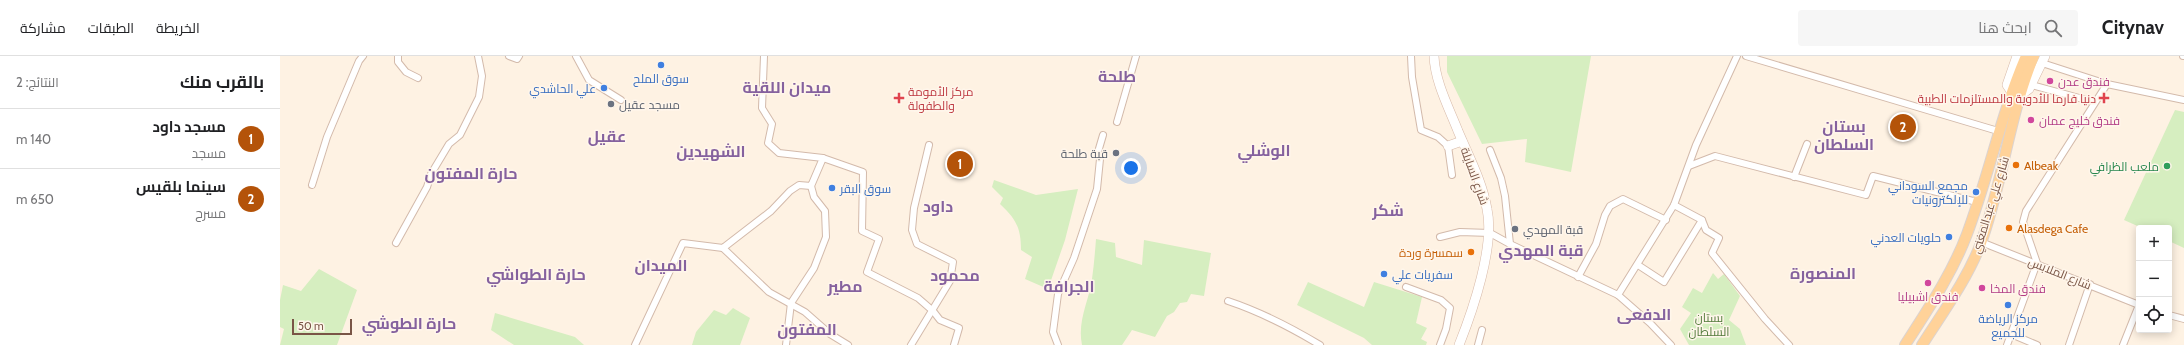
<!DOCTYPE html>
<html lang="ar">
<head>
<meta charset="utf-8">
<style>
  body { margin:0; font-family:Cabin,Cairo,sans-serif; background:#f6f6f6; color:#202124; direction:rtl }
  .controls { position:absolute; right:12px; bottom:12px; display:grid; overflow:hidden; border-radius:4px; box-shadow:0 2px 10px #0003 }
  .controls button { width:36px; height:36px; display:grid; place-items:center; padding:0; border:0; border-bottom:1px solid #e0e0e0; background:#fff; color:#202124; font:20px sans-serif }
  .scale { position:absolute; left:12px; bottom:10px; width:60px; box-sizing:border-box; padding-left:4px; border:2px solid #795546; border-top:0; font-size:11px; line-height:14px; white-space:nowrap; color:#795546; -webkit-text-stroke:3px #fff6eb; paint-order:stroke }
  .you { position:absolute; left:851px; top:112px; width:14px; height:14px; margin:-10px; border:3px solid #fff; border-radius:50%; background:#1a73e8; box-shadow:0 0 0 6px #1a73e833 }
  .badge { display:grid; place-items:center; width:26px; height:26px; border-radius:50%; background:#b45309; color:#fff; font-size:13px; font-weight:700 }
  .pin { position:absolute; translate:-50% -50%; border:2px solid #fff; box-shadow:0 1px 4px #0006 }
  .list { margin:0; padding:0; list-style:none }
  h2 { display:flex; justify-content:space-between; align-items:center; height:52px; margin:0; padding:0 16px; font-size:17px }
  h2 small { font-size:13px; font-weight:400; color:#757577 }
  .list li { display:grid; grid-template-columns:26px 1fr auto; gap:12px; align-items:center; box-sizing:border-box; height:60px; padding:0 16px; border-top:1px solid #e0e0e0 }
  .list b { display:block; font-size:15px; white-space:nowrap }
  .list p { margin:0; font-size:13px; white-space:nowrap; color:#757577 }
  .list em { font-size:13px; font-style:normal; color:#757577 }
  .icon { flex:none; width:22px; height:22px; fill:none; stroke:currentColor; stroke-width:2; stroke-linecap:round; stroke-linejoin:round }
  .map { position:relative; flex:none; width:1904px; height:289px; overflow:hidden; direction:ltr }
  header { display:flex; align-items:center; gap:24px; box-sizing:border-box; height:56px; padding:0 20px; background:#fff; border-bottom:1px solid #e0e0e0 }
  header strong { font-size:19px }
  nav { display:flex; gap:22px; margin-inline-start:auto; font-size:14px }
  .search { width:280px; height:36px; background:#f6f6f6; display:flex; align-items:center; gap:10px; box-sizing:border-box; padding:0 14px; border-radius:4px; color:#757577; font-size:15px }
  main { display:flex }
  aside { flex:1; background:#fff }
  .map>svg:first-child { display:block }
  .green { fill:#d6eec0 }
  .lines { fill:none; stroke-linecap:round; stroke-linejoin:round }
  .minor-casing { stroke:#d3baab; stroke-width:8 }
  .secondary-casing { stroke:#d7b9a8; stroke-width:10 }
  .primary-casing { stroke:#dcd3cf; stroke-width:12 }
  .minor { stroke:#fff; stroke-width:6 }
  .secondary { stroke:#fff; stroke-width:9 }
  .primary { stroke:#ffd299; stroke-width:10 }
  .shop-dot { fill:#3f7fe0; stroke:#fff6eb; stroke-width:1.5 }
  .hotel-dot { fill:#d1479c; stroke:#fff6eb; stroke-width:1.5 }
  .health-dot { fill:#e0444e; stroke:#fff6eb; stroke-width:1.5 }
  .worship-dot { fill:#6b7280; stroke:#fff6eb; stroke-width:1.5 }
  .food-dot { fill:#e8710a; stroke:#fff6eb; stroke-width:1.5 }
  .leisure-dot { fill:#2e9e5b; stroke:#fff6eb; stroke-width:1.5 }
  .labels { text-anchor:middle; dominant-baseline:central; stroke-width:3; stroke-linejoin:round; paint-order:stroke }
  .shop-label { font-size:12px; fill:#366cbe; stroke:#fff6eb; text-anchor:end }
  .hotel-label { font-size:12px; fill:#b23c85; stroke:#fff6eb; text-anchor:start }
  .health-label { font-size:12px; fill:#be3a42; stroke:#fff6eb; text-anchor:start }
  .worship-label { font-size:12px; fill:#5b616d; stroke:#fff6eb; text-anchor:start }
  .food-label { font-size:12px; fill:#c56008; stroke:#fff6eb; text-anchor:start }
  .leisure-label { font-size:12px; fill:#27864d; stroke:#fff6eb; text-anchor:end }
  .street-label { font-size:12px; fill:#795546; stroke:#fff6eb }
  .park-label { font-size:12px; fill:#527a3a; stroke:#fff6eb }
  .district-label { font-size:16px; font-weight:bold; fill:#85619e; stroke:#fff6eb }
</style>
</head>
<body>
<header>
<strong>Citynav</strong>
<div class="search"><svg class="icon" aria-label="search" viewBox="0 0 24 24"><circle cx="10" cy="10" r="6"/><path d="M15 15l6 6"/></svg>ابحث هنا</div>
<nav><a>الخريطة</a><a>الطبقات</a><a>مشاركة</a></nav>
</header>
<main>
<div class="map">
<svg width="1904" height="289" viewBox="0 0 1904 289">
  <rect width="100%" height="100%" fill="#fef2e3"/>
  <g class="green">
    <polygon points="1167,0 1311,0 1291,116 1245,106 1247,83 1202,88 1167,16"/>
    <polygon points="1895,54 1904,56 1904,192 1889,185 1889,172 1862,172 1844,164"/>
    <path d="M 714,124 L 756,139 L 798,133 L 785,184 L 768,233 L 745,223 L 752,201 L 741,194 C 741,172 736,163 720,148 L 723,142 L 712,131 Z"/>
    <path d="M 816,183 L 835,187 L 836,201 L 862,209 L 864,184 L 931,197 L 924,240 L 911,238 L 907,246 L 900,247 L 894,256 L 887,260 L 875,281 L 852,274 L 842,289 L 802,289 C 797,265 809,245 812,223 C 814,209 815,196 816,183 Z"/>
    <polygon points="39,213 77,234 57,289 0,289 4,273 0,271 0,244 3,229 21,235"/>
    <polygon points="1433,217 1438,223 1444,218 1460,240 1449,264 1460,273 1466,289 1409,289 1400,273 1411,257 1402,251 1413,232 1422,237"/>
    <polygon points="1028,226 1084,251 1094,226 1142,241 1136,267 1147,272 1141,283 1147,286 1146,289 1092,289 1084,282 1017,249"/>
    <polygon points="453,252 470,262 460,289 412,289 416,276 434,254 446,259"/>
    <polygon points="215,257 295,281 304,289 234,289 211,274"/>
  </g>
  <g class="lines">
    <defs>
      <g id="minor">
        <polyline points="118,0 118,6 126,16 138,22"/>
        <polyline points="229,0 237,3 239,0"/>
        <polyline points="296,0 309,24 341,44"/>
        <polyline points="1131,0 1132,21 1141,74 1158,81 1168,90 1172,119"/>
        <polyline points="1466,0 1718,75"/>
        <polyline points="1903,0 1904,0"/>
        <polyline points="1762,7 1827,28 1904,44"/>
        <polyline points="1748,28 1814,46"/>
        <polyline points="837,66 856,0"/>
        <polyline points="1210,94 1221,122 1225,140 1230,188"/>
        <polyline points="543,102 583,116 582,175 599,183 587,216 638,242 653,255 660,264 679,272 674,289"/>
        <polyline points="1409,110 1435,100 1586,139 1593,120 1697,146"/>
        <polyline points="1514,121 1527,88"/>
        <polyline points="32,129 47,81 79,5 83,0"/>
        <polyline points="1394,149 1422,164 1426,174 1439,182 1432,197 1485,263 1509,289"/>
        <polyline points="1160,181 1180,176 1210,177 1230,188 1338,239 1394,149 1416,89 1457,0"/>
        <polyline points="1701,186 1859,249"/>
        <polyline points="116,187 147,131 151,118 169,88 180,79 199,41 202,20 198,0"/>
        <polyline points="443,192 489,236 525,256 550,278 568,289"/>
        <polyline points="1358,209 1384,226 1422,164"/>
        <polyline points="1298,221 1316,188 1325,159 1330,150 1343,143 1386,164"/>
        <polyline points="1126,231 1161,244 1170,252 1166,273 1160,289"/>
        <polyline points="1338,239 1370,267 1391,289"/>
        <path d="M 948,245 C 981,256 1010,271 1040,289"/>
        <polyline points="1889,259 1904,263"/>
        <polyline points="1731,278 1757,289"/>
        <polyline points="355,289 403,187 443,192 491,155 510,135 519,129 531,130 543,102 499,97 488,87 492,68 482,52 484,0"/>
        <polyline points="506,289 511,247 534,212 546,181 545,155 534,141 531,130"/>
        <polyline points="631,289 670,225 673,206 637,188 632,174 634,152 649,89"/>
        <polyline points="778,289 773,276 778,238 794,202 817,133 820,103 818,96 823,79"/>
        <polyline points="1198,289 1202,274"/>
        <polyline points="1727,289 1757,207 1743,166 1746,155 1827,28"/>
        <polyline points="1789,289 1810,228"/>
        <polyline points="1843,289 1859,249"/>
      </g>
      <g id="secondary">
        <path d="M 1154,0 C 1155,26 1169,52 1178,75 C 1189,101 1202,125 1207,153 C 1215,190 1193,254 1179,289"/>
        <polyline points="1731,35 1727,29 1737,0"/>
        <polyline points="1741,39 1749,33 1765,0"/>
        <polyline points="1168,90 1182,85"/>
      </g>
      <g id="primary">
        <path d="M 1625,289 C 1648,253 1672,218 1687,178 C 1709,119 1721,58 1746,0"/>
        <path d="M 1642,289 C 1663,256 1687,224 1701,187 C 1723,126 1729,60 1754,0"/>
      </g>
    </defs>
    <use href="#minor" class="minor-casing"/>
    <use href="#secondary" class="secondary-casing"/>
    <use href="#primary" class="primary-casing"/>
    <use href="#minor" class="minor"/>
    <use href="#secondary" class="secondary"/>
    <use href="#primary" class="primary"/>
  </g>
  <g class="shop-dot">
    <circle cx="381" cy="9" r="4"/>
    <circle cx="324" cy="32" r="4"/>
    <circle cx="552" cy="132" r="4"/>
    <circle cx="1696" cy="136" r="4"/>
    <circle cx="1669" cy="181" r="4"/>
    <circle cx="1104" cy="218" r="4"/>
    <circle cx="1728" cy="249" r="4"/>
  </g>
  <g class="hotel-dot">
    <circle cx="1770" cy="25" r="4"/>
    <circle cx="1751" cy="64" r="4"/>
    <circle cx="1648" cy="227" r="4"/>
    <circle cx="1702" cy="232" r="4"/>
  </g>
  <g class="health-dot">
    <path d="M617 36h4v4h4v4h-4v4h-4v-4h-4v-4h4z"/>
    <path d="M1822 36h4v4h4v4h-4v4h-4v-4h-4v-4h4z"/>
  </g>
  <g class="worship-dot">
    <circle cx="331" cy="48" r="4"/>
    <circle cx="836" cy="97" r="4"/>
    <circle cx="1235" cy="173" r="4"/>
  </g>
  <g class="food-dot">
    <circle cx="1736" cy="109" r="4"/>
    <circle cx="1729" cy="172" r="4"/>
    <circle cx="1191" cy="196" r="4"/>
  </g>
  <circle class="leisure-dot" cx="1887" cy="110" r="4"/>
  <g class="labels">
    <g class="shop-label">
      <text x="381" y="22" text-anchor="middle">سوق الملح</text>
      <text x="316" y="32">علي الحاشدي</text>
      <text x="1688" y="129">مجمع السوداني<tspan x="1688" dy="14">للإلكترونيات</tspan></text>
      <text x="560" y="132" text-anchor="start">سوق البقر</text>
      <text x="1661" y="181">حلويات العدني</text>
      <text x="1112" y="218" text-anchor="start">سفريات علي</text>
      <text x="1728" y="262" text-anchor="middle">مركز الرياضة<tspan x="1728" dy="14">للجميع</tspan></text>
    </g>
    <g class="hotel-label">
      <text x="1778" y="25">فندق عدن</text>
      <text x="1759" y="64">فندق خليج عمان</text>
      <text x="1710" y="232">فندق المخا</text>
      <text x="1648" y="240" text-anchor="middle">فندق اشبيليا</text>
    </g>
    <g class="health-label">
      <text x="628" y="35">مركز الأمومة<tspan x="628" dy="14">والطفولة</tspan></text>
      <text x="1816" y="42" text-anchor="end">دنيا فارما للأدوية والمستلزمات الطبية</text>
    </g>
    <g class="worship-label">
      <text x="339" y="48">مسجد عقيل</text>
      <text x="828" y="97" text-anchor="end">قبة طلحة</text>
      <text x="1243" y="173">قبة المهدي</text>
    </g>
    <g class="food-label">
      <text x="1744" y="109">Albeak</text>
      <text x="1737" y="172">Alasdega Cafe</text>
      <text x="1183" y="196" text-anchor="end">سمسرة وردة</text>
    </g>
    <g class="leisure-label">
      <text x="1879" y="110">ملعب الظرافي</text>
    </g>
    <g class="street-label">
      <text transform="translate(1195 120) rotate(70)">شارع السايلة</text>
      <text transform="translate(1710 149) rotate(-73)">شارع علي عبدالمغني</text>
      <text transform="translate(1780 217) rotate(22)">شارع الملابس</text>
    </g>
    <g class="park-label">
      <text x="1429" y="261">بستان<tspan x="1429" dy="14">السلطان</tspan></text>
    </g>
    <g class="district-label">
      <text x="837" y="20">طلحة</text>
      <text x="507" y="31">ميدان اللقية</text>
      <text x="1564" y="70">بستان<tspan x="1564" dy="18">السلطان</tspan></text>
      <text x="327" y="80">عقيل</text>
      <text x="984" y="94">الوشلي</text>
      <text x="431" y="95">الشهيدين</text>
      <text x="191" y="117">حارة المفتون</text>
      <text x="658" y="150">داود</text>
      <text x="1108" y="154">شكر</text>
      <text x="1261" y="194">قبة المهدي</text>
      <text x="381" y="209">الميدان</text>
      <text x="1543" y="217">المنصورة</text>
      <text x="256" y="218">حارة الطواشي</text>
      <text x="675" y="219">محمود</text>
      <text x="565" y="230">مطير</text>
      <text x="789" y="230">الجرافة</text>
      <text x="1364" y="258">الدفعى</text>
      <text x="129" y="267">حارة الطوشي</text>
      <text x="527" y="273">المفتون</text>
    </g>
  </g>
</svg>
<div class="controls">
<button>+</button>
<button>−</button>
<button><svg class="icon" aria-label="locate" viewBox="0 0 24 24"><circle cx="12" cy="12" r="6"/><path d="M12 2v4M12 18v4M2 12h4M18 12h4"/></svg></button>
</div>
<div class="scale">50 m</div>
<div class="you"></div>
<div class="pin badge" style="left:680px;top:108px">1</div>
<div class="pin badge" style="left:1623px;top:71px">2</div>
</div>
<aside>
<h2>بالقرب منك<small>النتائج: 2</small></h2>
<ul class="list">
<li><span class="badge">1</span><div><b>مسجد داود</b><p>مسجد</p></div><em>140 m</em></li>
<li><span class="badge">2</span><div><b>سينما بلقيس</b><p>مسرح</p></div><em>650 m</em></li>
</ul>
</aside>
</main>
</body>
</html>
